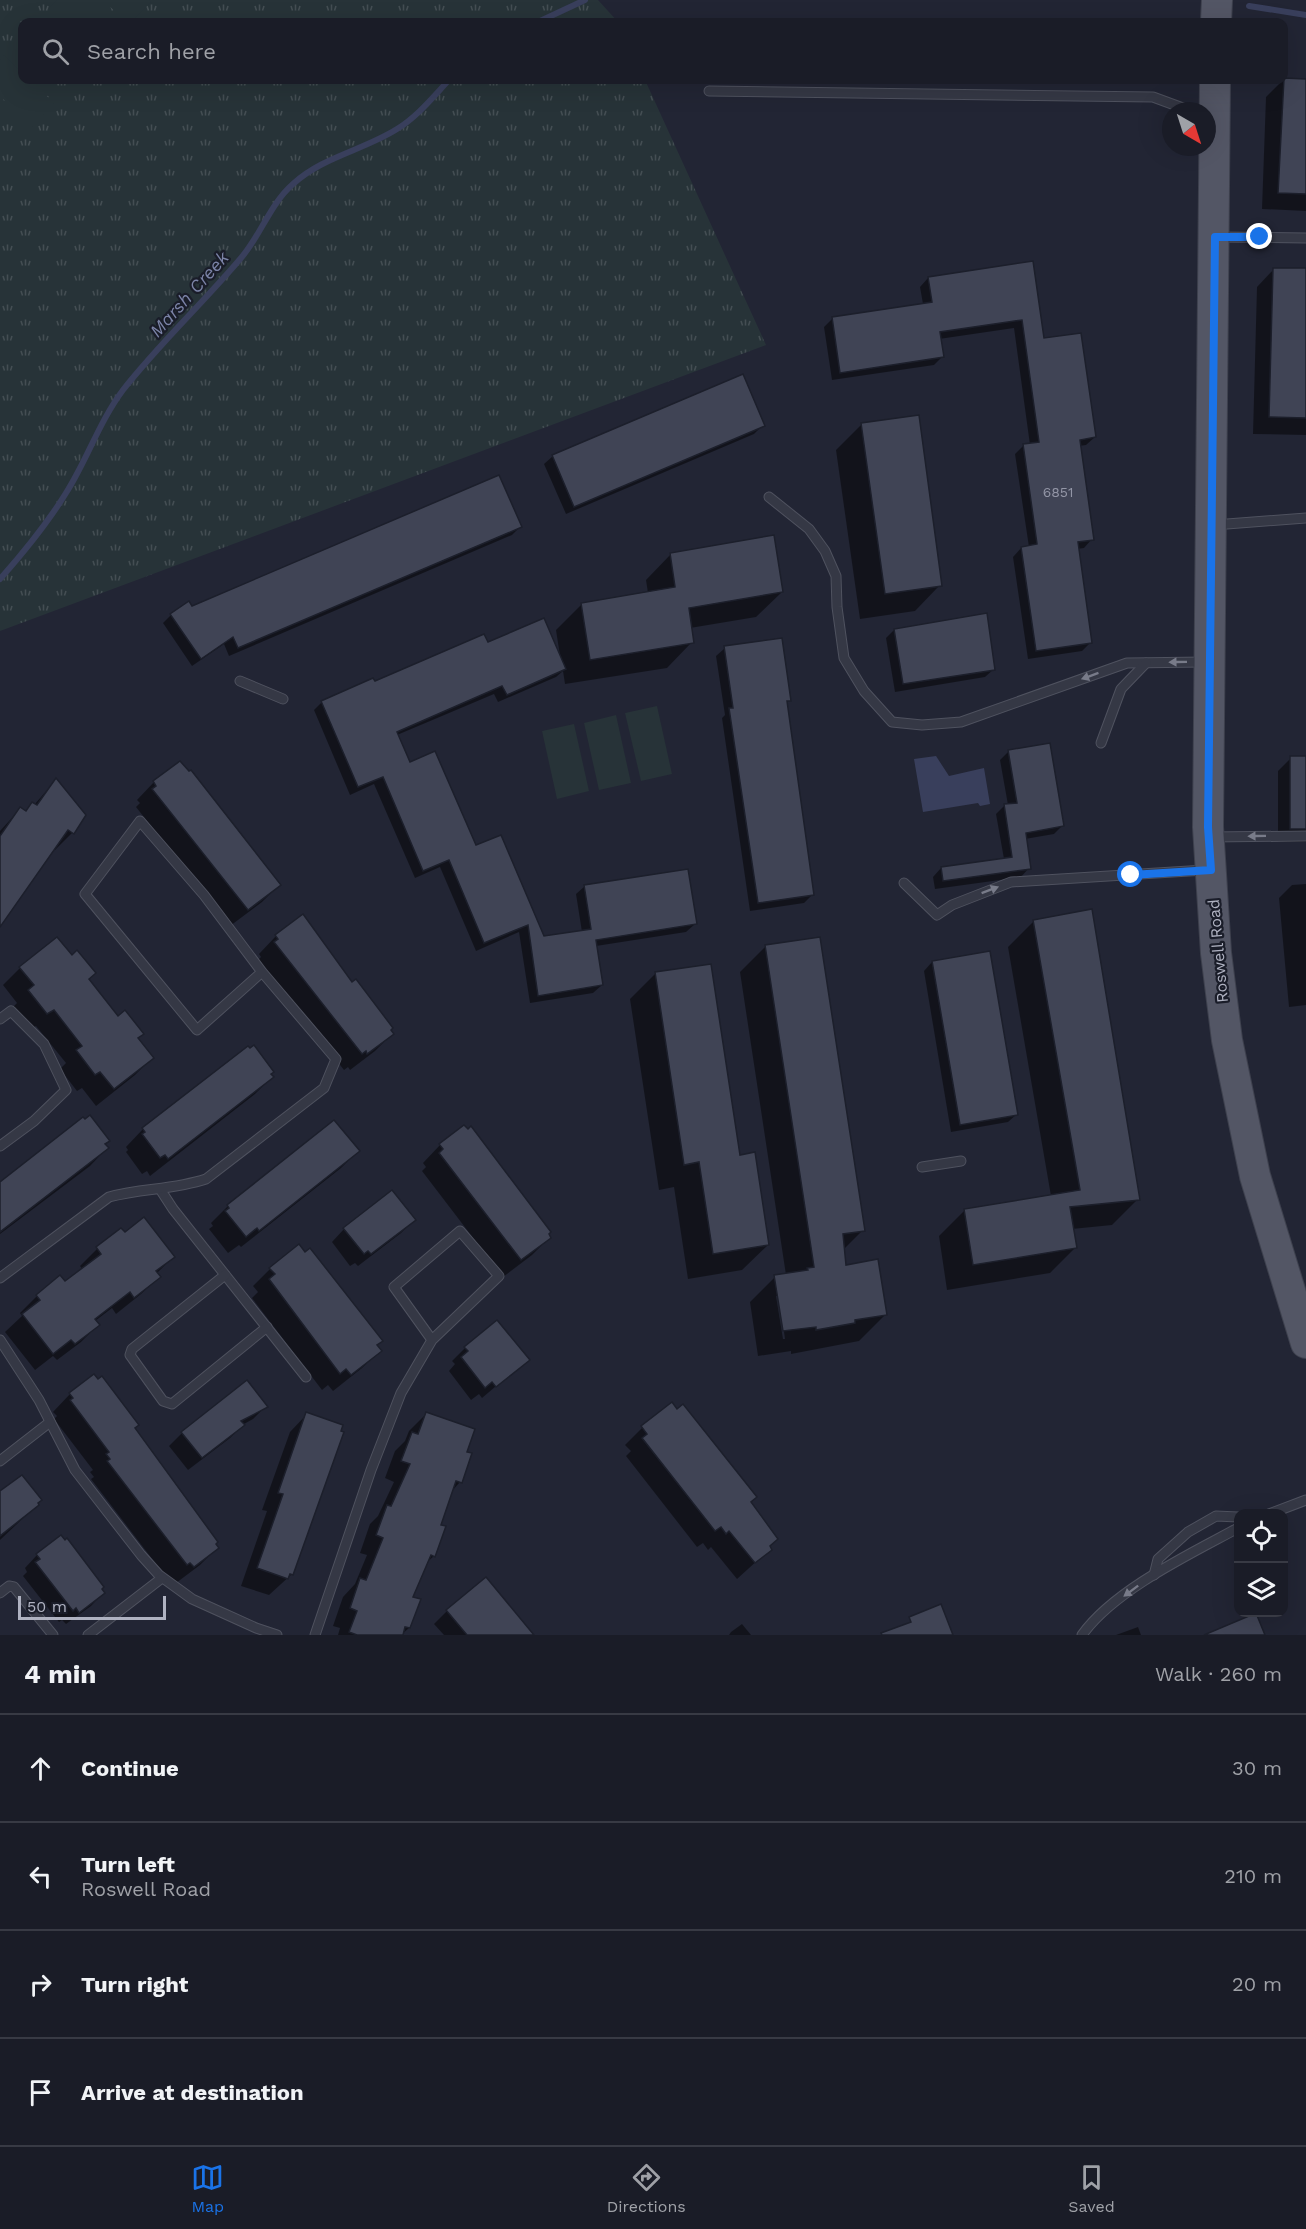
<!DOCTYPE html>
<html lang="en">
<head>
<meta charset="utf-8">
<style>
  body { margin:0; font-family:"Work Sans",sans-serif; background:#272933; color:#f1f3f6 }
  .controls { position:absolute; right:18px; bottom:18px; display:grid; overflow:hidden; border-radius:12px; box-shadow:0 6px 24px #0002 }
  .controls button { width:54px; height:54px; display:grid; place-items:center; padding:0; border:0; border-bottom:2px solid #383a44; background:#1a1c27; color:#f1f3f6; font:30px sans-serif }
  .compass { position:absolute; left:1162px; top:102px; width:54px; height:54px; border-radius:50%; background:#1a1c27; box-shadow:0 6px 24px #0002; rotate:141deg }
  .scale { position:absolute; left:18px; bottom:15px; width:148px; box-sizing:border-box; padding-left:6px; border:3px solid #afb2c1; border-top:0; font-size:16px; line-height:21px; white-space:nowrap; color:#afb2c1; -webkit-text-stroke:4px #1a1d29; paint-order:stroke }
  .stop { position:absolute; width:18px; height:18px; margin:-14px; border:4px solid #1a73e8; border-radius:50%; background:#fff }
  .stop.end { background:#1a73e8; border-color:#fff; box-shadow:0 2px 6px #0008 }
  .list { margin:0; padding:0; list-style:none }
  h2 { display:flex; justify-content:space-between; align-items:center; height:78px; margin:0; padding:0 24px; font-size:26px }
  h2 small { font-size:20px; font-weight:400; color:#9fa1a7 }
  .list li { display:grid; grid-template-columns:39px 1fr auto; gap:18px; align-items:center; box-sizing:border-box; height:108px; padding:0 24px; border-top:2px solid #383a44 }
  .list b { display:block; font-size:22px; white-space:nowrap }
  .list p { margin:0; font-size:20px; white-space:nowrap; color:#9fa1a7 }
  .list em { font-size:20px; font-style:normal; color:#9fa1a7 }
  .icon { flex:none; width:33px; height:33px; fill:none; stroke:currentColor; stroke-width:2; stroke-linecap:round; stroke-linejoin:round }
  .map { position:relative; flex:none; width:1306px; height:1635px; overflow:hidden }
  .search { position:absolute; background:#1a1c27; box-shadow:0 6px 24px #0002; left:18px; right:18px; top:18px; height:66px; display:flex; align-items:center; gap:15px; box-sizing:border-box; padding:0 21px; border-radius:12px; color:#9fa1a7; font-size:22px }
  .sheet { height:510px; background:#1a1c27 }
  nav { display:flex; justify-content:space-around; align-items:center; box-sizing:border-box; height:84px; border-top:2px solid #383a44; background:#1a1c27; font-size:16px; color:#9fa1a7 }
  nav a { display:grid; justify-items:center; gap:3px }
  nav .on { color:#1a73e8 }
  .map>svg:first-child { display:block }
  .park { fill:url(#park-tufts) }
  .pitch { fill:#273338 }
  .water { fill:#393f5c }
  .shadow { fill:#0007; fill-rule:evenodd }
  .lines { fill:none; stroke-linecap:round; stroke-linejoin:round }
  .stream { stroke:#393f5c; stroke-width:6 }
  .building { fill:#404455; stroke:#1c1f2b; stroke-width:1.5 }
  .service-casing { stroke:#4f525f; stroke-width:11 }
  .primary-casing { stroke:#3e414e; stroke-width:32 }
  .service { stroke:#353845; stroke-width:9 }
  .primary { stroke:#535665; stroke-width:30 }
  .oneway { fill:#787b89 }
  .route { stroke:#1a73e8; stroke-width:8 }
  .labels { text-anchor:middle; dominant-baseline:central; stroke-width:4.5; stroke-linejoin:round; paint-order:stroke }
  .number-label { font-size:14px; fill:#9396a6 }
  .street-label { font-size:16px; fill:#afb2c1; stroke:#1a1d29 }
  .water-label { font-size:18px; font-style:italic; fill:#7b83a7; stroke:#1a1d29 }
</style>
</head>
<body>
<div class="map">
<svg width="1306" height="1635" viewBox="0 0 1306 1635">
  <defs>
    <pattern id="park-tufts" width="24" height="20" patternUnits="userSpaceOnUse" patternTransform="scale(1.5)"><rect width="24" height="20" fill="#273338"/><path d="M3 7l-1-3M5 7V3M7 7l1-3M15 17l-1-3M17 17v-4M19 17l1-3" fill="none" stroke="#444e53"/></pattern>
  </defs>
  <rect width="100%" height="100%" fill="#222534"/>
  <polygon class="park" points="0,0 598,0 618,22 22,22 22,80 645,80 766,345 0,631"/>
  <g class="pitch">
    <polygon points="57,0 87,0 110,22 64,22 49,8"/>
    <polygon points="103,0 149,0 151,2 131,22 126,22"/>
    <polygon points="4,55 22,73 22,80 30,80 54,103 32,127 0,96 0,60"/>
    <polygon points="657,706 672,774 641,781 625,713"/>
    <polygon points="616,715 631,783 599,790 584,723"/>
    <polygon points="574,724 589,791 557,799 542,731"/>
  </g>
  <polygon class="water" points="936,756 949,776 984,768 990,804 980,806 978,803 923,812 914,759"/>
  <g class="shadow">
    <polygon points="1284,79 1306,80 1306,211 1262,209 1266,97"/>
    <polygon points="1032,262 1043,340 1095,437 1086,445 1079,446 1092,539 1084,548 1077,549 1091,642 1082,651 1028,659 1013,557 1021,548 1029,547 1015,454 1023,446 1030,445 1014,328 939,339 942,357 934,365 832,380 824,327 833,318 923,304 920,287 928,278"/>
    <polygon points="1274,269 1306,270 1306,435 1253,434 1257,287"/>
    <polygon points="862,424 940,585 915,611 860,619 836,450"/>
    <polygon points="763,425 754,434 566,514 544,464 553,456"/>
    <polygon points="520,527 512,535 229,656 224,644 192,666 163,623 171,615"/>
    <polygon points="671,554 782,592 756,617 690,628 692,642 667,668 565,684 563,671 556,677 498,702 494,694 397,735 409,764 476,847 543,938 582,932 576,894 585,886 695,924 686,932 596,946 602,985 593,993 530,1003 519,932 476,951 440,867 415,878 374,784 350,795 314,710 322,702 487,643 560,656 556,630 582,604 648,593 646,580"/>
    <polygon points="894,630 994,669 985,677 895,692 886,638"/>
    <polygon points="725,648 789,700 786,703 813,894 804,903 750,911 722,718 725,715 716,656"/>
    <polygon points="1009,751 1062,826 1054,834 1025,839 1029,868 1021,877 935,889 933,877 941,868 1004,859 996,814 1004,806 1008,805 1000,760"/>
    <polygon points="1291,758 1306,758 1306,842 1278,842 1278,771"/>
    <polygon points="180,763 279,885 262,902 230,926 136,807 140,803 137,800 154,782"/>
    <polygon points="56,780 84,815 72,833 55,850 53,849 0,925 0,831 21,808 24,811 34,805"/>
    <polygon points="1306,884 1306,1005 1289,1007 1279,898 1292,885"/>
    <polygon points="1034,921 1138,1199 1112,1225 1072,1229 1075,1248 1050,1273 947,1290 939,1236 965,1210 1051,1196 1008,947"/>
    <polygon points="276,936 352,984 392,1034 375,1051 350,1070 348,1067 344,1070 258,960 261,957 259,954"/>
    <path d="M 766,946 L 863,1230 L 843,1250 L 844,1266 L 885,1315 L 859,1341 L 791,1354 L 791,1351 L 758,1356 L 750,1302 L 775,1277 L 786,1275 L 740,972 ZM 776,1296 L 779,1296 L 785,1339 L 783,1339 Z"/>
    <polygon points="932,962 1017,1114 1008,1122 951,1132 924,971"/>
    <polygon points="20,968 137,1039 152,1058 135,1075 96,1106 82,1088 77,1091 60,1069 66,1063 36,1026 29,1030 12,1008 17,1003 3,985"/>
    <polygon points="656,973 738,1156 768,1245 742,1270 688,1279 674,1187 659,1190 630,999"/>
    <polygon points="270,1074 272,1077 255,1094 150,1176 147,1171 142,1174 126,1152 128,1150 126,1147 143,1129"/>
    <polygon points="464,1127 549,1238 532,1255 503,1277 422,1171 426,1167 423,1163 440,1145"/>
    <polygon points="107,1148 90,1166 0,1234 0,1184"/>
    <polygon points="358,1151 341,1168 241,1247 239,1245 228,1253 209,1229 213,1226 211,1223 228,1206"/>
    <polygon points="414,1220 401,1233 358,1266 355,1263 350,1266 332,1242 344,1229"/>
    <polygon points="121,1230 124,1234 173,1257 156,1274 159,1277 141,1294 116,1314 112,1308 95,1321 98,1325 81,1342 57,1360 53,1356 35,1370 5,1332 22,1316 20,1313 37,1296 65,1283 83,1270 80,1266 97,1249"/>
    <polygon points="270,1269 376,1345 380,1351 362,1368 333,1391 328,1385 322,1390 252,1298 258,1292 253,1286"/>
    <polygon points="465,1348 527,1360 482,1398 479,1394 471,1400 449,1371 455,1364 452,1361"/>
    <polygon points="70,1394 134,1428 217,1548 200,1565 176,1583 172,1579 169,1581 91,1479 94,1477 90,1472 93,1470 54,1419 57,1416 53,1412"/>
    <polygon points="266,1406 253,1419 244,1424 230,1438 188,1470 169,1446 182,1433"/>
    <polygon points="307,1414 292,1574 269,1595 241,1586 267,1511 262,1510 290,1432"/>
    <polygon points="426,1414 466,1453 460,1482 451,1492 439,1526 434,1556 425,1564 411,1598 409,1628 401,1635 338,1635 340,1628 333,1626 343,1597 355,1584 367,1555 360,1553 370,1524 378,1516 394,1482 385,1478 395,1451 405,1441 409,1431"/>
    <polygon points="642,1428 750,1502 770,1549 737,1579 711,1547 708,1550 703,1543 697,1547 626,1456 631,1451 625,1445"/>
    <polygon points="0,1493 37,1505 0,1540"/>
    <polygon points="37,1555 100,1589 103,1593 91,1606 66,1624 62,1620 59,1622 23,1576 27,1572 25,1568"/>
    <polygon points="447,1611 532,1635 444,1635 434,1624"/>
    <polygon points="742,1624 751,1635 729,1635 731,1632"/>
    <polygon points="1138,1627 1141,1635 1116,1635"/>
  </g>
  <g class="lines">
    <g class="stream">
      <polyline points="1249,6 1306,15"/>
      <polyline points="538,22 585,0"/>
      <path d="M 0,579 C 24,552 47,524 66,493 C 87,460 99,422 123,390 C 159,344 203,303 241,258 C 261,235 270,204 293,184 C 322,157 364,150 397,129 C 417,117 433,97 449,80"/>
    </g>
  </g>
  <g class="building">
    <polygon points="1284,78 1306,79 1306,194 1278,193"/>
    <polygon points="1033,261 1044,338 1081,333 1096,437 1080,440 1094,540 1078,542 1092,643 1036,651 1021,547 1037,544 1023,444 1039,442 1022,320 940,332 944,357 840,373 832,317 932,302 928,277"/>
    <polygon points="1273,268 1306,268 1306,418 1269,417"/>
    <polygon points="743,374 765,426 574,507 552,455"/>
    <polygon points="919,415 942,586 885,594 861,423"/>
    <polygon points="499,475 522,527 238,648 233,637 201,659 170,614 189,601 192,606"/>
    <polygon points="774,535 783,592 689,608 694,643 590,660 581,603 675,587 670,553"/>
    <polygon points="987,613 995,670 903,684 894,629"/>
    <polygon points="544,618 566,669 507,695 502,686 397,732 410,762 435,751 476,845 501,835 544,936 591,929 584,885 688,869 697,924 596,940 603,985 538,996 528,925 484,943 449,860 423,871 383,777 358,787 321,701 373,678 375,681 484,634 488,642"/>
    <polygon points="782,638 791,701 787,701 814,895 758,903 729,708 733,708 724,646"/>
    <polygon points="1050,743 1064,826 1026,833 1031,869 943,881 941,867 1012,857 1004,804 1017,803 1008,750"/>
    <rect x="1290" y="756" width="16" height="73"/>
    <polygon points="180,761 189,771 191,770 281,885 248,910 152,789 156,786 153,781"/>
    <polygon points="56,778 86,815 74,834 68,830 0,927 0,836 20,807 26,811 32,802 37,805"/>
    <polygon points="1092,909 1140,1200 1070,1207 1077,1248 973,1265 964,1209 1080,1190 1033,920"/>
    <polygon points="303,914 352,982 356,979 393,1028 391,1030 394,1034 367,1054 366,1051 362,1054 274,942 278,939 275,935"/>
    <polygon points="57,937 72,955 77,950 96,973 89,979 118,1016 125,1010 144,1034 138,1038 154,1058 114,1089 100,1072 95,1075 76,1050 82,1046 54,1010 47,1014 28,990 34,985 19,967"/>
    <polygon points="820,937 865,1231 843,1234 846,1265 878,1259 887,1315 855,1320 855,1323 816,1330 816,1327 783,1331 774,1275 808,1270 807,1268 814,1267 765,945"/>
    <polygon points="990,951 1018,1115 960,1125 932,961"/>
    <polygon points="711,964 740,1155 755,1152 769,1245 713,1254 699,1162 684,1165 655,972"/>
    <polygon points="254,1045 274,1072 271,1074 274,1077 168,1159 165,1155 160,1158 142,1134 145,1132 142,1128 248,1046 250,1048"/>
    <polygon points="90,1115 110,1141 105,1144 109,1148 0,1232 0,1182 83,1117 85,1119"/>
    <polygon points="334,1120 360,1151 259,1231 257,1228 246,1237 225,1211 229,1208 227,1205"/>
    <polygon points="464,1125 468,1129 471,1126 551,1232 549,1234 551,1238 521,1260 439,1153 443,1149 439,1144"/>
    <polygon points="392,1190 416,1220 371,1254 368,1251 364,1254 343,1228"/>
    <polygon points="144,1217 175,1257 156,1271 161,1277 134,1298 130,1292 95,1319 100,1325 75,1344 71,1340 53,1354 22,1314 40,1300 36,1295 60,1275 65,1281 101,1254 96,1247 121,1228 125,1232"/>
    <polygon points="299,1244 305,1252 310,1248 383,1341 377,1345 382,1351 351,1375 346,1369 340,1374 269,1279 275,1274 269,1268"/>
    <polygon points="497,1320 530,1360 496,1387 492,1382 485,1388 461,1357 468,1351 464,1347"/>
    <polygon points="94,1374 98,1379 102,1376 139,1425 135,1428 218,1542 216,1544 219,1548 194,1567 190,1563 187,1565 107,1461 110,1459 106,1454 109,1452 70,1400 73,1398 69,1393"/>
    <polygon points="247,1380 268,1407 241,1421 245,1425 202,1458 181,1432"/>
    <polygon points="672,1402 677,1409 683,1404 757,1497 751,1502 778,1539 770,1546 772,1550 755,1563 729,1531 726,1534 721,1527 715,1531 642,1438 647,1434 641,1426"/>
    <polygon points="306,1412 343,1425 341,1431 344,1432 293,1575 290,1574 288,1579 257,1568 283,1494 278,1493"/>
    <polygon points="426,1412 475,1429 467,1452 472,1453 462,1483 456,1481 441,1525 446,1526 435,1557 431,1555 413,1597 421,1599 410,1628 405,1627 403,1635 357,1635 349,1632 357,1611 350,1608 360,1578 366,1580 383,1538 376,1535 387,1505 391,1506 410,1464 401,1461 412,1432 418,1434"/>
    <polygon points="22,1475 42,1500 38,1503 39,1505 0,1536 0,1491"/>
    <polygon points="61,1535 65,1540 67,1538 104,1587 102,1589 105,1593 79,1613 76,1608 73,1611 35,1562 40,1559 36,1554"/>
    <polygon points="486,1577 534,1635 467,1635 446,1610"/>
    <polygon points="941,1604 953,1635 882,1635 881,1633 911,1622 909,1617"/>
    <polygon points="1256,1613 1265,1635 1204,1635"/>
  </g>
  <g class="lines">
    <defs>
      <g id="service">
        <polyline points="709,91 1153,97 1191,111"/>
        <polyline points="1218,237 1306,238"/>
        <polyline points="769,497 809,529 825,551 836,576 837,607 844,658 864,691 892,722 922,725 961,722 1127,663 1205,662"/>
        <polyline points="1214,525 1306,518"/>
        <polyline points="240,681 283,699"/>
        <polyline points="1101,743 1121,689 1146,663"/>
        <polyline points="1212,837 1306,836"/>
        <polyline points="904,883 937,915 952,905 1011,882 1205,870"/>
        <polyline points="0,1019 11,1011 44,1044 66,1090 34,1121 0,1146"/>
        <polyline points="922,1167 961,1161"/>
        <polyline points="160,1189 173,1209 306,1377"/>
        <polyline points="225,1275 132,1349 130,1355 163,1401 172,1404 267,1327"/>
        <path d="M 0,1278 L 109,1197 C 142,1188 173,1190 206,1179 L 324,1088 L 336,1059 L 262,972 L 204,895 L 140,821 L 85,894 L 197,1030 L 262,972"/>
        <polyline points="0,1340 39,1400 75,1470 141,1555 159,1575 192,1599 256,1628 277,1635"/>
        <polyline points="0,1461 50,1422"/>
        <polyline points="1269,1514 1306,1500"/>
        <polyline points="1154,1575 1158,1559 1188,1532 1216,1516 1238,1517"/>
        <polyline points="0,1593 9,1586 14,1587 53,1635"/>
        <polyline points="88,1635 162,1578"/>
        <polyline points="315,1635 371,1470 401,1393 432,1340 499,1276 460,1231 394,1287 432,1340"/>
        <path d="M 1082,1635 C 1114,1590 1190,1554 1238,1528"/>
      </g>
      <g id="primary">
        <polyline points="1216,22 1217,0"/>
        <polyline points="1215,80 1208,827 1216,953 1227,1040 1255,1176 1306,1343"/>
      </g>
    </defs>
    <use href="#service" class="service-casing"/>
    <use href="#primary" class="primary-casing"/>
    <use href="#service" class="service"/>
    <use href="#primary" class="primary"/>
  </g>
  <defs><path id="oneway-solid" d="M-6-.8H1V-3.2L6.5 0L1 3.2V.8H-6Z" transform="scale(1.5)"/></defs>
  <g class="oneway">
    <use href="#oneway-solid" transform="translate(1178 662) rotate(179)"/>
    <use href="#oneway-solid" transform="translate(1090 676) rotate(160)"/>
    <use href="#oneway-solid" transform="translate(1257 836) rotate(179)"/>
    <use href="#oneway-solid" transform="translate(990 890) rotate(-21)"/>
    <use href="#oneway-solid" transform="translate(1131 1591) rotate(143)"/>
  </g>
  <g class="lines">
    <polyline class="route" points="1131,875 1211,870 1208,827 1215,237 1260,237"/>
  </g>
  <g class="labels">
    <g class="number-label">
      <text x="1058" y="492">6851</text>
    </g>
    <g class="street-label">
      <text transform="translate(1218 951) rotate(-95)">Roswell Road</text>
    </g>
    <g class="water-label">
      <text transform="translate(189 294) rotate(-48)">Marsh Creek</text>
    </g>
  </g>
</svg>
<div class="controls">
<button><svg class="icon" aria-label="locate" viewBox="0 0 24 24"><circle cx="12" cy="12" r="6"/><path d="M12 2v4M12 18v4M2 12h4M18 12h4"/></svg></button>
<button><svg class="icon" aria-label="layers" viewBox="0 0 24 24"><path d="M12 4l9 5-9 5-9-5zM3 14l9 5 9-5"/></svg></button>
</div>
<svg class="compass" viewBox="-18 -18 36 36"><path d="M0-13l5 13h-10z" fill="#e53935"/><path d="M0 13l5-13h-10z" fill="#9fa1a7"/></svg>
<div class="scale">50 m</div>
<div class="stop" style="left:1131px;top:875px"></div>
<div class="stop end" style="left:1260px;top:237px"></div>
<div class="search"><svg class="icon" aria-label="search" viewBox="0 0 24 24"><circle cx="10" cy="10" r="6"/><path d="M15 15l6 6"/></svg>Search here</div>
</div>
<section class="sheet">
<h2>4 min<small>Walk · 260 m</small></h2>
<ul class="list">
<li><svg class="icon" aria-label="ahead" viewBox="0 0 24 24"><path d="M12 20V5M6 11l6-6 6 6"/></svg><div><b>Continue</b></div><em>30 m</em></li>
<li><svg class="icon" aria-label="left" viewBox="0 0 24 24"><path d="M17 20v-9H6M10 6l-5 5 5 5"/></svg><div><b>Turn left</b><p>Roswell Road</p></div><em>210 m</em></li>
<li><svg class="icon" aria-label="right" viewBox="0 0 24 24"><path d="M7 20v-9h11M14 6l5 5-5 5"/></svg><div><b>Turn right</b></div><em>20 m</em></li>
<li><svg class="icon" aria-label="arrive" viewBox="0 0 24 24"><path d="M6 21V4h12l-3 4 3 4H6"/></svg><div><b>Arrive at destination</b></div></li>
</ul>
</section>
<nav>
<a class="on"><svg class="icon" aria-label="map" viewBox="0 0 24 24"><path d="M3 6l6-2 6 2 6-2v14l-6 2-6-2-6 2zM9 4v14M15 6v14"/></svg>Map</a>
<a><svg class="icon" aria-label="directions" viewBox="0 0 24 24"><path d="M12 3l9 9-9 9-9-9zM9 14v-3h6M13 9l2 2-2 2"/></svg>Directions</a>
<a><svg class="icon" aria-label="saved" viewBox="0 0 24 24"><path d="M7 4h10v16l-5-4-5 4z"/></svg>Saved</a>
</nav>
</body>
</html>
